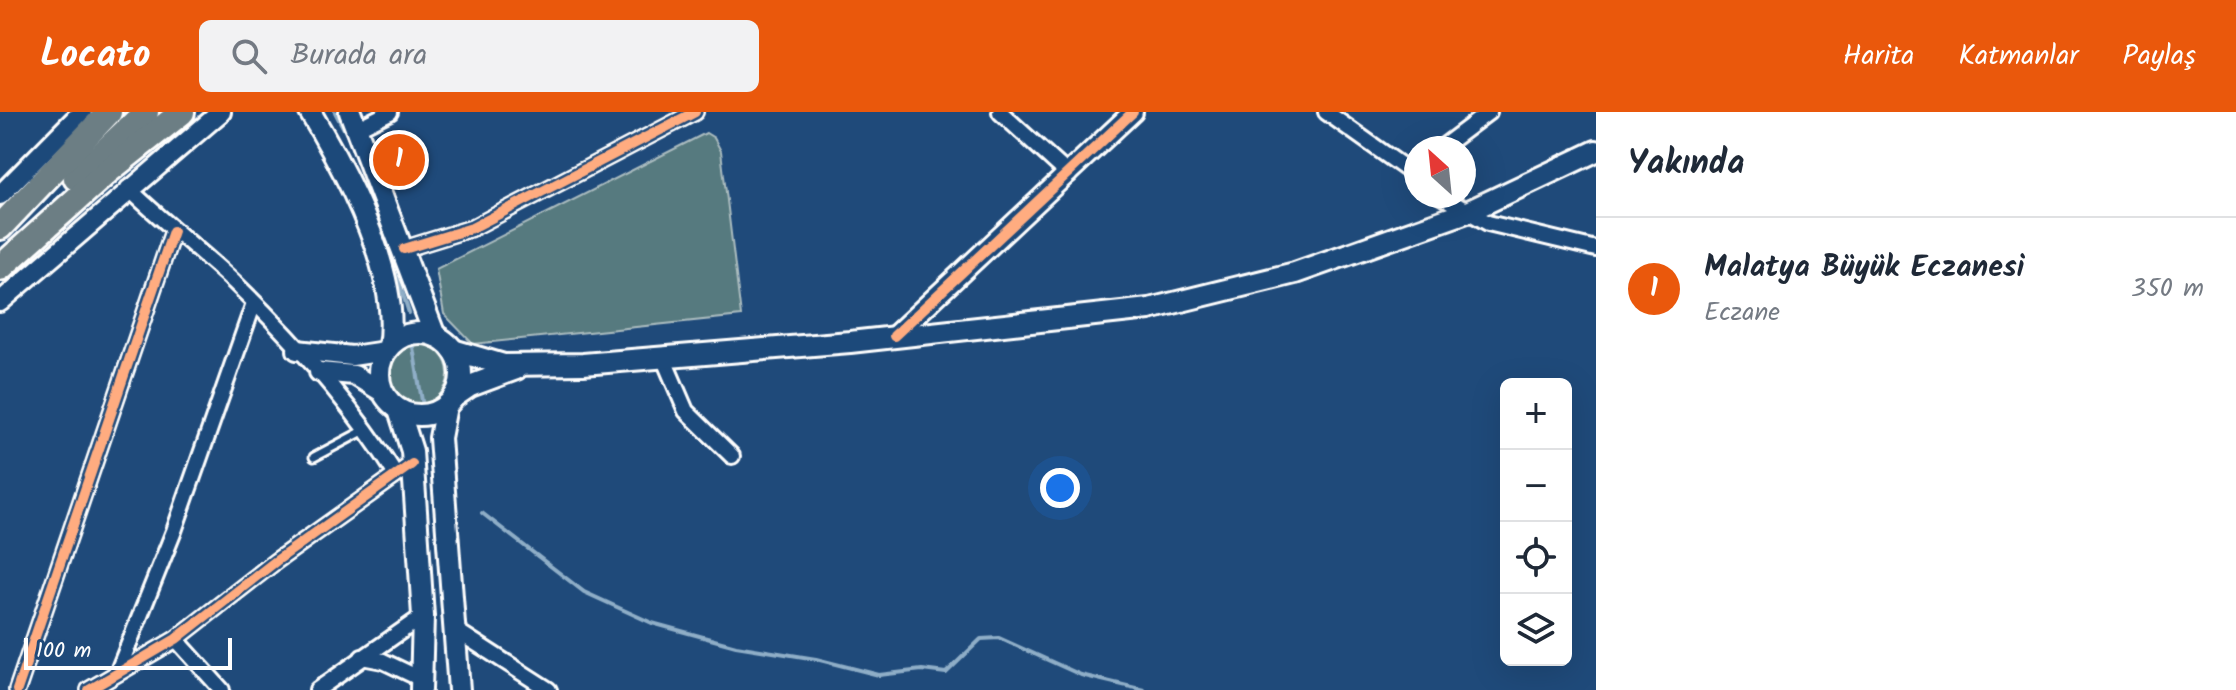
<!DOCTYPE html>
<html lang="tr">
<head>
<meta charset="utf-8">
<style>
  body { margin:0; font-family:Kalam,sans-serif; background:#f2f2f3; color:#1f2937 }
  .controls { position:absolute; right:24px; bottom:24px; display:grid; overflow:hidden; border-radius:12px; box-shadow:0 8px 32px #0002 }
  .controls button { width:72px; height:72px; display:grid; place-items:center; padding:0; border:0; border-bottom:2px solid #e0e1e3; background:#fff; color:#1f2937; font:40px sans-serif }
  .compass { position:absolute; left:1404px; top:24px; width:72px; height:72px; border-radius:50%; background:#fff; box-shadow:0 8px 32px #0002; rotate:333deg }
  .scale { position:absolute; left:24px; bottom:20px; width:208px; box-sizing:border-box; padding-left:8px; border:4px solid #fff; border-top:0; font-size:22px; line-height:28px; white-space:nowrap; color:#fff; -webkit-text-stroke:6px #1f4a7a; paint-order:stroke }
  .you { position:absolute; left:1060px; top:376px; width:28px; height:28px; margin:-20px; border:6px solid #fff; border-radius:50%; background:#1a73e8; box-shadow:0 0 0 12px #1a73e833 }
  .badge { display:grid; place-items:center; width:52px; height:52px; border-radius:50%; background:#ea580c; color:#fff; font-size:26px; font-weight:700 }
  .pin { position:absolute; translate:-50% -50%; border:4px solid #fff; box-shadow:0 2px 8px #0006 }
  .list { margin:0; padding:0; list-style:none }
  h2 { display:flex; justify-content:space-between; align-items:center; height:104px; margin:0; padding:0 32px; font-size:34px }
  h2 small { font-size:26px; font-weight:400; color:#747a83 }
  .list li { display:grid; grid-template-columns:52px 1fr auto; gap:24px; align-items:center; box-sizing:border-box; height:144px; padding:0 32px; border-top:2px solid #e0e1e3 }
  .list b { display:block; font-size:30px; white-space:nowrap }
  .list p { margin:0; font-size:26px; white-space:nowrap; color:#747a83 }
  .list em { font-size:26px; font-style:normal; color:#747a83 }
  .icon { flex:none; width:44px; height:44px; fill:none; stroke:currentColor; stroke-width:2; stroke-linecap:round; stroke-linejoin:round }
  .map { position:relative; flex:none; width:1596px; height:578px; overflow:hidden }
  header { display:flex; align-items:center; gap:48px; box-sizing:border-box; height:112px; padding:0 40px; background:#ea580c; color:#fff }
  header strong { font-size:38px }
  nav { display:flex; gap:44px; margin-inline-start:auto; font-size:28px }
  .search { width:560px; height:72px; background:#f2f2f3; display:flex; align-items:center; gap:20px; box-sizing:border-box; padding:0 28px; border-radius:12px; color:#747a83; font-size:30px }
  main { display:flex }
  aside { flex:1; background:#fff }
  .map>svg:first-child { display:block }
  .green { fill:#577a7f; stroke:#abbcbf; stroke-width:2 }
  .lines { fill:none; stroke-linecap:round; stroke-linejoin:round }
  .stream { stroke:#8faec7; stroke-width:4 }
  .service-casing { stroke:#fff; stroke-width:13 }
  .minor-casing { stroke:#fff; stroke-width:20 }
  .tertiary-casing { stroke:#fff; stroke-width:24 }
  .secondary-casing { stroke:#fff; stroke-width:26 }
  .trunk-casing { stroke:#fff; stroke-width:30 }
  .service { stroke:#1f4a7a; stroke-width:7 }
  .minor { stroke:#1f4a7a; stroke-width:14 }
  .tertiary { stroke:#1f4a7a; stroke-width:18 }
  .secondary { stroke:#1f4a7a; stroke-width:20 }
  .trunk { stroke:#6c7e84; stroke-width:24 }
  .cycleway-casing { stroke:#1f4a7a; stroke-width:15 }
  .cycleway { stroke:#ffac80; stroke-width:10 }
</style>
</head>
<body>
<header>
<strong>Locato</strong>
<div class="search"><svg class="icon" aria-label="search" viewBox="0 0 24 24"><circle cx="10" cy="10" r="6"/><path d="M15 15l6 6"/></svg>Burada ara</div>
<nav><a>Harita</a><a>Katmanlar</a><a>Paylaş</a></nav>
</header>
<main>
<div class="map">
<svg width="1596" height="578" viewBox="0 0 1596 578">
  <rect width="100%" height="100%" fill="#1f4a7a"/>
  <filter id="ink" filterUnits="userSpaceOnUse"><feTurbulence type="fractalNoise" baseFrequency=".0125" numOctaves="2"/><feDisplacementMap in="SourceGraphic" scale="16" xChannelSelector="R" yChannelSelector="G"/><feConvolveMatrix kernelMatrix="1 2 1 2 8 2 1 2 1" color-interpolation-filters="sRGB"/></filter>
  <g filter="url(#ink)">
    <g class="green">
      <polygon points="706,21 714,26 721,39 741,204 473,232 444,202 436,157"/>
      <circle cx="418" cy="262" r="30"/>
    </g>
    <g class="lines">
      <g class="stream">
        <polyline points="335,0 354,36"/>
        <polyline points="370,82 409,201"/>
        <polyline points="413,235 422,289"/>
        <polyline points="482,401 584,480 652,511 736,534 816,547 879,563 922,558 946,561 981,527 999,526 1081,563 1144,578"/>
      </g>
      <defs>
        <polyline id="service" points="314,345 365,318"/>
        <g id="minor">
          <polyline points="1000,0 1069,63"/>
          <polyline points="1326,0 1416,64"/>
          <polyline points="358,16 390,0"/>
          <polyline points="1441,36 1489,0"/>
          <path d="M 128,76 C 162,109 200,138 234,170 C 295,229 352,292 396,363"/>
          <polyline points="1441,84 1488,111 1596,137"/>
          <polyline points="404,137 472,116 695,0"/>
          <polyline points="662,243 686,299 732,344"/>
          <polyline points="454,517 549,578"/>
          <polyline points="176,527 222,578"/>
          <polyline points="362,545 383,549 421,567"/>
          <polyline points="118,559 174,419 254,191"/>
          <polyline points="17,578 173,119"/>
          <polyline points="89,578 176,527 276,449 412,352"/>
          <polyline points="317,578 423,504"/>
        </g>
        <g id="tertiary">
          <polyline points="0,83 82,0"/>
          <polyline points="0,190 221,0"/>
          <polyline points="894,224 1133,0"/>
          <polyline points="297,238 352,244 385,239"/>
          <polyline points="319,260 354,263 382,280"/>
        </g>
        <g id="secondary">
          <path d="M 310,0 C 346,60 401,163 389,234"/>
          <polyline points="350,0 435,224"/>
          <circle cx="420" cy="262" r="41"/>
          <polyline points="453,238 504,253 583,252 850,230 1149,197 1295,161 1467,100 1596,39"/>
          <polyline points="454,285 470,274 516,257"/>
          <polyline points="446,294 440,326 459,578"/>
          <polyline points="399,298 412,339 423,504 421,578"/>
        </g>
        <g id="trunk">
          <polyline points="76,66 146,0"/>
          <polyline points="0,115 109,0"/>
          <polyline points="0,156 108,59 182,0"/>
        </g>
      </defs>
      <use href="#service" class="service-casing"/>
      <use href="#minor" class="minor-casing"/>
      <use href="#tertiary" class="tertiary-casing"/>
      <use href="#secondary" class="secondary-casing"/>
      <use href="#trunk" class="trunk-casing"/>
      <use href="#service" class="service"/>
      <use href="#minor" class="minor"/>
      <use href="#tertiary" class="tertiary"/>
      <use href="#secondary" class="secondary"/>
      <use href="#trunk" class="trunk"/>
      <defs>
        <g id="cycleway">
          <polyline points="404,137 472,116 695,0"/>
          <polyline points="894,224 1133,0"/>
          <polyline points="17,578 173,119"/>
          <polyline points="89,578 176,527 276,449 412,352"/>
        </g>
      </defs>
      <use href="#cycleway" class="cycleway-casing"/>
      <use href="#cycleway" class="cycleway"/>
    </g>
  </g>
</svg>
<div class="controls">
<button>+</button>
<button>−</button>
<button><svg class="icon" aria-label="locate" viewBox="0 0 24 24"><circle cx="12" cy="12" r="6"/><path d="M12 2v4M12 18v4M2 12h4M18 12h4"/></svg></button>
<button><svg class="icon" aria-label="layers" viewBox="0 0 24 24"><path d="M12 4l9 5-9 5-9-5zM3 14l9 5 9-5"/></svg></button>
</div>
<svg class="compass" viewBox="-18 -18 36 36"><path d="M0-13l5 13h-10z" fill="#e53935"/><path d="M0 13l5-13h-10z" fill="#747a83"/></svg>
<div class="scale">100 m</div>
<div class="you"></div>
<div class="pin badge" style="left:399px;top:48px">1</div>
</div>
<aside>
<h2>Yakında<small></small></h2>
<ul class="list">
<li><span class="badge">1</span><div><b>Malatya Büyük Eczanesi</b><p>Eczane</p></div><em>350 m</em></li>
</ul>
</aside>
</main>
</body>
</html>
